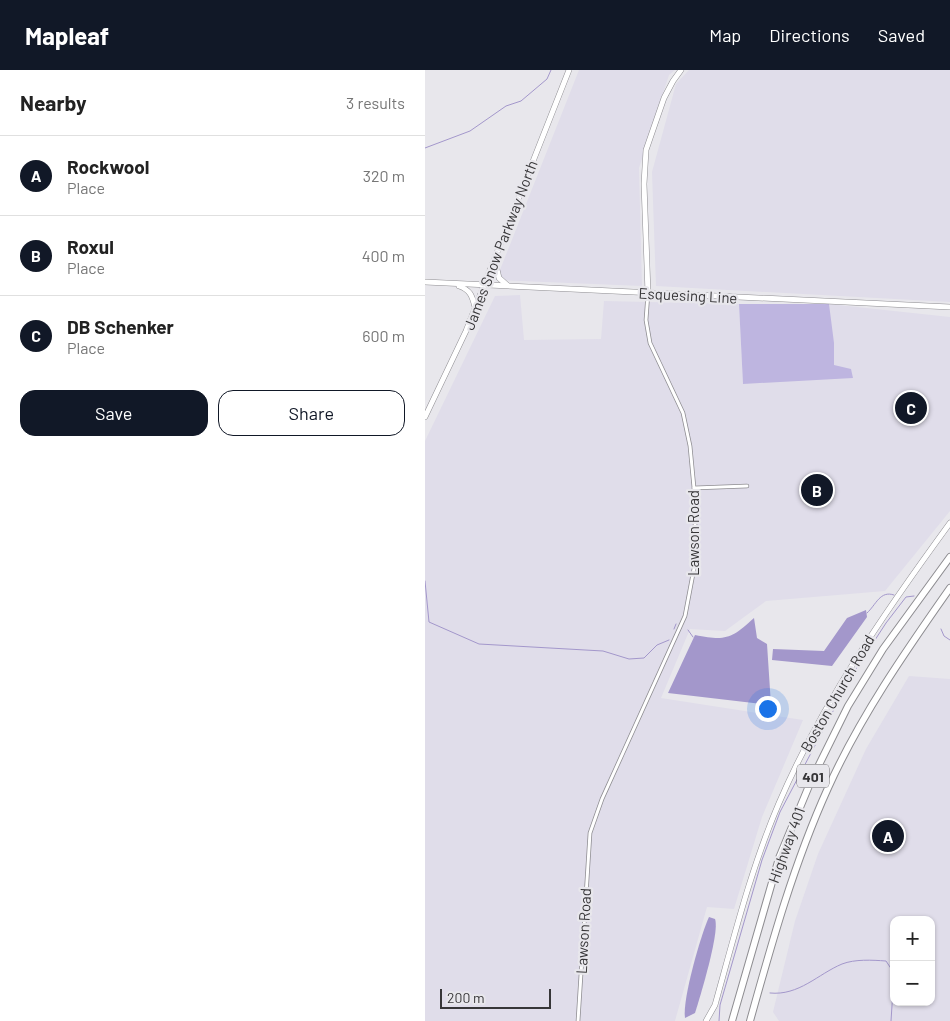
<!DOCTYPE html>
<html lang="en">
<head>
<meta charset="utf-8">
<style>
  body { margin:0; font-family:Barlow,sans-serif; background:#f6f6f6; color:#222 }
  .controls { position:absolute; right:15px; bottom:15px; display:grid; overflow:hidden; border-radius:10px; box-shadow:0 1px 4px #0004 }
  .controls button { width:45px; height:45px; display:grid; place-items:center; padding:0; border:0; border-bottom:1px solid #e0e0e0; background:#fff; color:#222; font:25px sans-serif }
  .scale { position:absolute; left:15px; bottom:12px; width:111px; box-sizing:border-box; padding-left:5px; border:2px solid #373638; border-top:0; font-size:14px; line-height:18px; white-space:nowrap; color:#373638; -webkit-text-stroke:4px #e8e7ec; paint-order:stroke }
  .you { position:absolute; left:342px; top:638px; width:18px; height:18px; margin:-12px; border:4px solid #fff; border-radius:50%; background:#1a73e8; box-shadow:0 0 0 8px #1a73e833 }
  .badge { display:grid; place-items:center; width:32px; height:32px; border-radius:50%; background:#111827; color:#fff; font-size:16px; font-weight:700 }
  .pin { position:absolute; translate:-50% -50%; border:2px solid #fff; box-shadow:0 1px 5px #0006 }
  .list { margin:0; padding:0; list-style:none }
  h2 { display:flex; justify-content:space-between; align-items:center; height:65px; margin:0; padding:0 20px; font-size:21px }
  h2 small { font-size:16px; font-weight:400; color:#767676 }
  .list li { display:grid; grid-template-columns:32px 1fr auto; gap:15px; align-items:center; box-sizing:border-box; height:80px; padding:0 20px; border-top:1px solid #e0e0e0 }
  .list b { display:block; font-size:19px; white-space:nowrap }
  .list p { margin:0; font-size:16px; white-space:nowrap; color:#767676 }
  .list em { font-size:16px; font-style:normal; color:#767676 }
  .actions { display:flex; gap:10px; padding:15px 20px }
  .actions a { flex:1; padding:11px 0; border:1px solid #111827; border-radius:15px; text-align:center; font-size:18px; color:#111827 }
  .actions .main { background:#111827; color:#fff }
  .map { position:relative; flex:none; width:525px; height:951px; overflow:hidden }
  header { display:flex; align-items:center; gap:30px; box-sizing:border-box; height:70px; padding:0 25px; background:#111827; color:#fff }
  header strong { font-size:24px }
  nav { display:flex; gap:28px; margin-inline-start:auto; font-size:18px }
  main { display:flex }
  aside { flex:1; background:#fff }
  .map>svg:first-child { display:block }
  .built { fill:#e0ddea; fill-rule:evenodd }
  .green { fill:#beb5e0 }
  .water { fill:#a397cb }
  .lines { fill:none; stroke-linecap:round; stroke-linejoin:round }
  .stream { stroke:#a397cb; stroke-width:1 }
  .street-casing { stroke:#8e8d91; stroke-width:4.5 }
  .secondary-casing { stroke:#8e8d91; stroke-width:6 }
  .highway-casing { stroke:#8e8d91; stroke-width:8 }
  .street { stroke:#fff; stroke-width:3 }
  .secondary { stroke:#fff; stroke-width:5 }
  .highway { stroke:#fff; stroke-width:6 }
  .labels { text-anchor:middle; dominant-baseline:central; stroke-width:4.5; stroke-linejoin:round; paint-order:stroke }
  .shield { fill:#e8e7ec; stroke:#6c6b6e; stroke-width:1 }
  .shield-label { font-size:14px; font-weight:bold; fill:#373638 }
  .street-label { font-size:15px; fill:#373638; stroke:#e8e7ec }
</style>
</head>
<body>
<header>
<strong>Mapleaf</strong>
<nav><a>Map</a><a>Directions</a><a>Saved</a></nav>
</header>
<main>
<aside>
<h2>Nearby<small>3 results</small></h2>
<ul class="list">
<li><span class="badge">A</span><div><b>Rockwool</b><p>Place</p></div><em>320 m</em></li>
<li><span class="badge">B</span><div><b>Roxul</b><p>Place</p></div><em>400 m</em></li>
<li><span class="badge">C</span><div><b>DB Schenker</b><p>Place</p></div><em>600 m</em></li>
</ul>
<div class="actions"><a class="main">Save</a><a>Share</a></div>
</aside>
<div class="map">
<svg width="525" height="951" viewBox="0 0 525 951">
  <rect width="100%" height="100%" fill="#e8e7ec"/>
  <g class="built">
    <polygon points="154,0 250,0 244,5 214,98 217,216 71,210"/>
    <polygon points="264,0 525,0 525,232 231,216 227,102 251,14"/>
    <polygon points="95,225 99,270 176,269 179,231 314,234 318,314 409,295 404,234 525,247 525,441 460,521 341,531 300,561 265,559 236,628 378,650 337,747 309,839 282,837 250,951 0,951 0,371 70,226"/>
    <path d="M 484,606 L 525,609 L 525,951 L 354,951 L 348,942 L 370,851 L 393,784 L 441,679 ZM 469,850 L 506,850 L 506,932 L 469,932 Z"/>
  </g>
  <polygon class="green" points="314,234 404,234 409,273 409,295 426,299 428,308 318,314"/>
  <g class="water">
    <polygon points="441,540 442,547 407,596 347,590 348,579 399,581 422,548"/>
    <path d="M 329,548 L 332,568 L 342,574 L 346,635 L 243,623 L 270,565 C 301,571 306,569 329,548 Z"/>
    <path d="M 284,847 L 290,849 C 295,862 275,927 270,943 L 260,948 C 257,930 276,864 284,847 Z"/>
  </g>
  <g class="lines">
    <g class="stream">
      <polyline points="0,78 45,61 81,36 96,31 122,9 126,0"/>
      <polyline points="0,511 4,552 54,574 178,581 204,589 219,588 232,575 244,570"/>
      <path d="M 442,543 C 451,535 455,520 469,525"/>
      <polyline points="249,559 251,554"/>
      <polyline points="516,559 519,566 525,570"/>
      <polyline points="263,560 268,567"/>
      <path d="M 345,923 C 374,926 393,904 417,894 C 430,889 447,890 461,891 L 469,903"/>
      <polyline points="294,951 295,935 337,790 355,742 426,607 461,553 481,527 489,526"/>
      <polyline points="466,951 469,905"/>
    </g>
    <defs>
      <g id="street">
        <polyline points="269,418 322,416"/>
        <polyline points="153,951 165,763 177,729 260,546 271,488 269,418 265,376 258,343 225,273 221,250 223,223"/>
      </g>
      <g id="secondary">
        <polyline points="70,191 74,208 82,215"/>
        <polyline points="0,212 525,237"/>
        <path d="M 34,216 C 45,220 47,225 50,237"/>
        <polyline points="223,223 219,114 221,80 239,28 248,11 256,0"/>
        <polyline points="0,347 41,261 144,0"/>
        <path d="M 281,951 L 290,935 C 309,867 326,798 354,733 C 398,631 460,542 525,453"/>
      </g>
      <g id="highway">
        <polyline points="307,951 354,788 386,711 423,636 458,579 525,487"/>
        <path d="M 325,951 C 347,872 369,793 403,718 C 435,647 480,582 525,518"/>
      </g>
    </defs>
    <use href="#street" class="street-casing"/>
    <use href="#secondary" class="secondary-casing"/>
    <use href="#highway" class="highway-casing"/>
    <use href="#street" class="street"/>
    <use href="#secondary" class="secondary"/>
    <use href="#highway" class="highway"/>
  </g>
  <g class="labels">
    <rect class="shield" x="372" y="694.5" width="32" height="23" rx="4"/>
    <g class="shield-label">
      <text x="388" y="706">401</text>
    </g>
    <g class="street-label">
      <text transform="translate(75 175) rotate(-69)">James Snow Parkway North</text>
      <text transform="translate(263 225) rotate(3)">Esquesing Line</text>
      <text transform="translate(268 463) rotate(-90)">Lawson Road</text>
      <text transform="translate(412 623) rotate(-60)">Boston Church Road</text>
      <text transform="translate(361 775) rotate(-70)">Highway 401</text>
      <text transform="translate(158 861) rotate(-87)">Lawson Road</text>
    </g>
  </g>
</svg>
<div class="controls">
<button>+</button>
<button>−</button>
</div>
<div class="scale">200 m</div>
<div class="you"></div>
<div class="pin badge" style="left:463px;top:766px">A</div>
<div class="pin badge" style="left:392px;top:420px">B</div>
<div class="pin badge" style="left:486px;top:338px">C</div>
</div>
</main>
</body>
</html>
